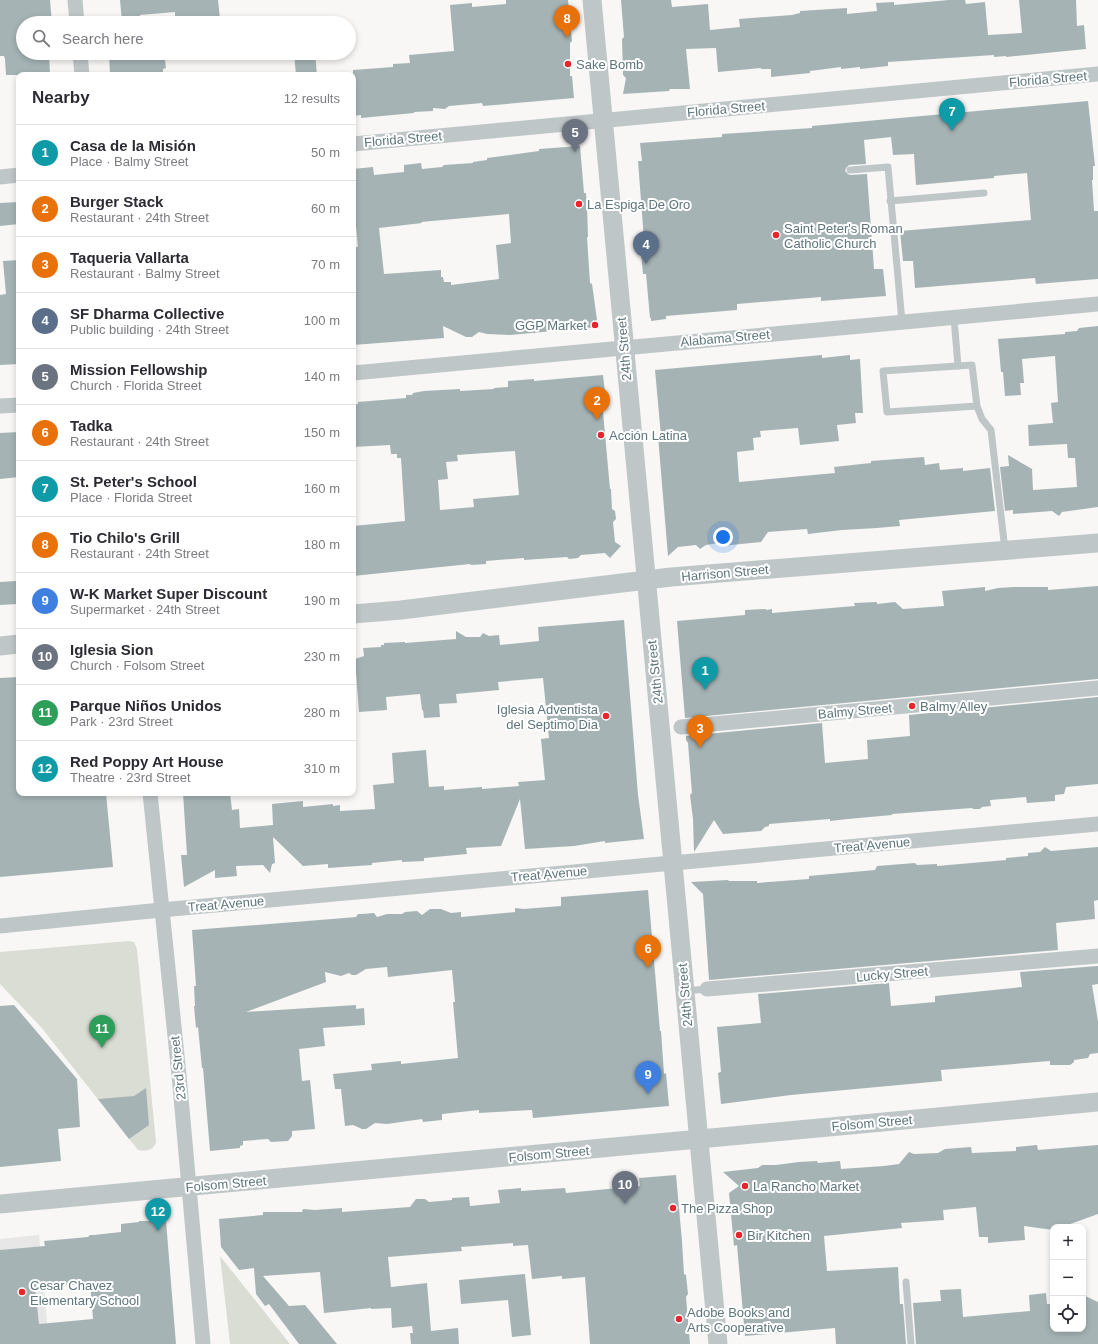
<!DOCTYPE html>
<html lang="en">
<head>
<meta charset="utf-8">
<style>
  body { margin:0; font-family:Helvetica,sans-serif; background:#f7f7f7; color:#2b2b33 }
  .controls { position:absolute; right:12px; bottom:12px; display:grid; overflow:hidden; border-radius:8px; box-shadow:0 2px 6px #0003 }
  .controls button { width:36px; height:36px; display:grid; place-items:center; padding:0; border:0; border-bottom:1px solid #e1e1e2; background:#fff; color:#2b2b33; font:20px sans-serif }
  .you { position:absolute; left:723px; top:537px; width:14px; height:14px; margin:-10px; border:3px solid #fff; border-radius:50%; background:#1a73e8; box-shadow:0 0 0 6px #1a73e833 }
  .badge { display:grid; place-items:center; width:26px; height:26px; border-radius:50%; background:#111827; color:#fff; font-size:13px; font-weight:700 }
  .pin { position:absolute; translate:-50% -33px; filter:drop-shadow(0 1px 2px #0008) }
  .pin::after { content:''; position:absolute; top:21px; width:14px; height:12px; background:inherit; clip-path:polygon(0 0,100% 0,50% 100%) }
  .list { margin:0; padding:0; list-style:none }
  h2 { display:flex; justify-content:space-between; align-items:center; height:52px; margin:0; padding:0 16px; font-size:17px }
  h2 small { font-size:13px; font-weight:400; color:#7c7c81 }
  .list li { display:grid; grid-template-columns:26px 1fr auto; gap:12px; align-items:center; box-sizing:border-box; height:56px; padding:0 16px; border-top:1px solid #e1e1e2 }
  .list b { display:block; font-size:15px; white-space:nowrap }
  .list p { margin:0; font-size:13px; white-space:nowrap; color:#7c7c81 }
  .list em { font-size:13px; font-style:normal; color:#7c7c81 }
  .icon { flex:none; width:22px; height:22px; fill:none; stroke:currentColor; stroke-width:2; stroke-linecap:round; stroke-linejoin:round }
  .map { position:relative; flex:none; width:1098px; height:1344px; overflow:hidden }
  .search { position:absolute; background:#fff; box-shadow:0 2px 6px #0003; left:16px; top:16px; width:340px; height:44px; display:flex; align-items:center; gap:10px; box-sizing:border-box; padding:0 14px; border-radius:22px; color:#7c7c81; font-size:15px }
  .panel { position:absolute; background:#fff; box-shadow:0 2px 6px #0003; left:16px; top:72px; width:340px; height:724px; border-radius:8px }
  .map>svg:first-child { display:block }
  .built { fill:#e6e7e6 }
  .green { fill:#daddd4 }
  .building { fill:#a5b3b5; fill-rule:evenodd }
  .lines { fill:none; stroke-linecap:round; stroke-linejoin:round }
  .service { stroke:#bfc6c8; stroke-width:7 }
  .minor { stroke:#bfc6c8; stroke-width:15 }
  .tertiary { stroke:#bfc6c8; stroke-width:19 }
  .poi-dot { fill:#e8252c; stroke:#fff; stroke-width:1.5 }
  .labels { text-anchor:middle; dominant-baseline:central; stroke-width:4; stroke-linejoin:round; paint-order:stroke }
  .poi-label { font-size:13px; fill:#5e767b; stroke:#fff; text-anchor:start }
  .street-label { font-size:13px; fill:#5e767b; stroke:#fff }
</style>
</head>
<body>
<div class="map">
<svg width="1098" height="1344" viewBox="0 0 1098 1344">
  <rect width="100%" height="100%" fill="#f8f7f5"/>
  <polygon class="built" points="39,1235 49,1344 0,1344 0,1239"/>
  <g class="green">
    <path d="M 129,941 L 134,942 L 137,949 L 156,1142 C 154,1150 146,1152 138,1150 L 41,1027 L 0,984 L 0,952 Z"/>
    <polygon points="220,1256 290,1344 230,1344"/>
  </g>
  <g class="building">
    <polygon points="0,0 50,0 52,23 23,23 23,53 49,53 50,75 6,75 5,59 4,56 0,56"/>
    <polygon points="120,0 218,0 220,19 199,21 199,23 175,23 175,12 140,15 140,20 122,22"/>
    <polygon points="506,0 568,0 572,41 570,43 570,76 572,76 574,98 483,106 482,103 449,106 445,109 433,108 433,111 414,112 414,113 361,118 361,115 353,116 353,70 393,67 393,64 410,63 409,55 454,51 450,5 472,3 472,7 506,4"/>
    <polygon points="621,0 671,0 672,7 708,4 710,30 740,27 739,19 792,15 800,13 800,11 847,8 847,14 877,11 876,3 894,2 894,5 949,0 965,0 966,4 985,2 988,35 1022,33 1019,0 1076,0 1077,26 1084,25 1086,49 1006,57 1006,56 994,57 994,55 888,62 888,66 860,69 860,67 841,69 841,67 810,71 810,73 771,77 771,69 761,69 761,68 718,72 716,48 686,49 690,89 670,89 669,91 623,94 626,78 623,75 622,39 624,37"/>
    <polygon points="109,53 164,53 166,68 163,69 163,75 123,75 123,73 110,74"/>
    <polygon points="294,53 315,53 317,75 296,75"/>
    <polygon points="1088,101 1095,166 1093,166 1093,180 1092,180 1094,211 1098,211 1098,279 1036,284 1035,278 915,288 913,261 903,261 900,231 1031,220 1027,173 994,176 994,178 916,185 914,154 893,155 891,137 864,140 866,164 849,165 846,168 845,171 848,174 850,175 867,174 874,269 883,269 886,296 821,301 821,297 737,304 737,310 666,316 666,319 651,321 651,318 650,318 646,274 643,274 641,254 645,253 638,161 642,161 640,143 722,137 722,134 812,128 812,126"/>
    <path d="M 580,146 L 584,193 L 586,193 L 587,206 L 588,237 L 587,237 L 590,283 L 592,284 L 598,327 L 510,335 L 487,334 L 479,332 L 472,337 L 466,337 L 443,326 L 444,338 L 353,345 L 353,247 L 358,247 L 355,216 L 353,217 L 353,169 L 373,167 L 374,175 L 404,172 L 404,165 L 421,163 L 422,169 L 442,167 L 444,165 L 473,163 L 473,162 L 487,160 L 487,158 L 539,151 L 539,149 ZM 509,214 L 511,243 L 496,245 L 499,279 L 451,285 L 451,282 L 444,282 L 443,277 L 441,277 L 441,270 L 384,274 L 379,228 L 422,223 L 421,222 Z"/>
    <polygon points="19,202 19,224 0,226 0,203"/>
    <polygon points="19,260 19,315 16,315 19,364 0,365 0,295 6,294 3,261"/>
    <polygon points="1098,326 1098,507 1062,512 1059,516 1052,511 1013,514 1013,510 1005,511 1000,467 1009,466 1008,455 1032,469 1033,490 1077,487 1075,458 1068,458 1067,444 1029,446 1028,425 1053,423 1051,403 1058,402 1055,356 1022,359 1024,383 1020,383 1021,395 1005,396 1003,372 1001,372 998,339 1065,334 1065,332 1077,331 1079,328"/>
    <polygon points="822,355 822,358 850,355 850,360 860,359 863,413 855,413 856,423 837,425 839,441 800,445 798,428 760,431 761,437 753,438 754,450 737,452 739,482 835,473 834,467 871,463 871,461 924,457 925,465 939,463 940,470 963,468 963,471 990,468 995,511 899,520 900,526 877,528 842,530 808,534 807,529 768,532 761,542 721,546 718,543 706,545 700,549 696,545 678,547 668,556 658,436 661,436 655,370"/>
    <path d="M 603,375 L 606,401 L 602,401 L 610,489 L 611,489 L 612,509 L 615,511 L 616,519 L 613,522 L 615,542 L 621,546 L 610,558 L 605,553 L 581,555 L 578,558 L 569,559 L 567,557 L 524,560 L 524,558 L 486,561 L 486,564 L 471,565 L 470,564 L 353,576 L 353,526 L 405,521 L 401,458 L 397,458 L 397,454 L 391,454 L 390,445 L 353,447 L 353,405 L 358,404 L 358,402 L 406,398 L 406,395 L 412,395 L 413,393 L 424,391 L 460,389 L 460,391 L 494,389 L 494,388 L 508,387 L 508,381 L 534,379 L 534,381 ZM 515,451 L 519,495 L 473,499 L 474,507 L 440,510 L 438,480 L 448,479 L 446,462 L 458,461 L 457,455 Z"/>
    <polygon points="19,432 19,477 0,479 0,433"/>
    <polygon points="16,581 18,604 0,605 0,582"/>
    <polygon points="1098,586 1098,679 685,718 677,621 745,615 745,610 766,609 766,610 772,609 772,613 855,606 854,603 877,602 877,604 895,602 903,609 944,606 942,591 963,589 985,587 985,591 998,588 1014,587 1048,587 1048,590"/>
    <polygon points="624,620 638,795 644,839 605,843 605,841 574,846 525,849 520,799 501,846 466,848 467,854 424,858 424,861 402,862 402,860 372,863 372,865 328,868 328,864 303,866 273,837 275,863 272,864 270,873 263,865 236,866 237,876 215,878 215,870 184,887 181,855 187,855 183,793 230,793 232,810 239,809 240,828 273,825 272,804 303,801 303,807 333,804 333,806 340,805 340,811 375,809 373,785 394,783 392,753 426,750 429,787 444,786 444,790 482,787 482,789 519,786 518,782 545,780 541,739 549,738 543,678 498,682 499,690 456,694 457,703 439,704 440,717 424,718 423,710 422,710 420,694 386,697 387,710 359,712 355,659 364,656 363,648 381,647 381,645 384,645 384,643 405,642 405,643 456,639 456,631 466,637 480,637 483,633 489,636 499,635 500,645 539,641 538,627"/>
    <polygon points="19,677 19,793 106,793 113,867 0,877 0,678"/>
    <polygon points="1098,697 1098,784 1066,787 1064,794 1055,795 1055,801 1027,803 1026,797 990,800 991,806 982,807 980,809 973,809 972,808 892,814 892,815 848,819 830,821 830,819 769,824 769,826 765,827 761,831 723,834 714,820 694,852 693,819 690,795 692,793 688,743 686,740 686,736 822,723 825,763 868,759 867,740 910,736 909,715"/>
    <polygon points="1045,847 1051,851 1098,847 1098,900 1094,901 1095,919 1056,923 1058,950 709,980 703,894 691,882 728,880 729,881 757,881 757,883 809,879 809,876 875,870 877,866 915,863 917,865 937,864 937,866 1006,860 1006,858 1028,856 1028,853 1040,852"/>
    <polygon points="648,890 660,1031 661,1031 664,1074 666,1073 669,1106 533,1118 532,1110 479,1113 479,1110 442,1114 442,1120 423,1122 422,1119 387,1124 375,1123 366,1129 362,1129 353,1125 345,1126 341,1089 335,1089 333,1074 372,1070 371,1064 401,1061 401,1064 458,1058 453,1002 455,1002 452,970 388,977 387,967 366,969 356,975 352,975 349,973 341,976 325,972 326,982 246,1012 356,1005 356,1009 364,1008 365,1025 323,1028 325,1046 299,1049 302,1081 310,1080 315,1129 292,1131 292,1136 288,1141 271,1142 268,1139 243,1141 243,1145 240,1146 240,1148 210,1151 203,1068 202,1068 198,1027 196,1028 194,1006 195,1006 194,986 196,986 192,930 332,919 356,917 358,914 362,914 374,913 377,917 387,914 402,914 405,912 417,911 422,915 430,909 441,909 451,913 461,912 461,917 515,912 515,908 524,909 561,906 561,897"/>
    <polygon points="1098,966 1098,984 1092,985 1098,1021 1098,1053 1090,1054 1088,1058 1074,1060 1074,1062 1070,1065 1050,1065 1050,1061 941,1070 942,1081 791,1095 721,1104 718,1073 721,1072 717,1027 761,1023 758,994 889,983 891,1006 935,1002 935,996 1022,987 1020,972"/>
    <polygon points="14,1005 77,1079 80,1127 58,1129 61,1161 0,1167 0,1006"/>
    <polygon points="146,1088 149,1125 129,1139 98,1099 134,1096"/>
    <polygon points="1037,1145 1038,1150 1098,1145 1098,1214 1062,1227 1053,1227 1053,1230 1024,1226 1025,1240 988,1243 988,1237 979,1237 976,1207 943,1210 944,1220 901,1223 902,1228 824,1236 827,1271 898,1267 900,1304 903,1304 906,1344 836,1344 835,1328 745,1336 737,1245 734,1246 729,1193 739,1186 723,1172 758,1168 762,1165 776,1165 799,1162 817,1161 818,1163 840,1161 841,1169 884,1166 899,1164 909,1152 914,1154 938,1153 945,1149 971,1147 972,1153 1016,1151 1016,1147"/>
    <polygon points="676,1175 682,1241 684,1274 686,1275 688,1294 686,1297 690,1344 590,1344 585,1277 562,1279 562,1276 532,1279 528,1245 513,1246 513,1243 461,1247 462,1251 388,1257 391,1287 427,1283 431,1331 458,1328 459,1344 411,1344 410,1333 413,1333 412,1326 392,1328 391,1308 371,1309 371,1308 324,1313 320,1272 263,1276 289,1306 305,1305 337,1344 299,1344 269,1304 265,1306 256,1294 254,1268 239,1270 221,1247 219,1219 263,1215 263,1212 302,1212 303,1209 315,1210 342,1208 342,1212 410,1207 416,1199 425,1199 429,1202 452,1200 452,1198 469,1197 470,1206 500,1203 498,1190 521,1188 521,1191 565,1188 566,1193 608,1189 640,1186 639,1178"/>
    <path d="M 139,1221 L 166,1221 L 176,1344 L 0,1344 L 0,1250 L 45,1246 L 44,1241 L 88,1237 L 90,1235 L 94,1235 L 121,1232 L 121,1224 L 139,1222 ZM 90,1283 L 93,1319 L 39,1324 L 35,1288 Z"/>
    <polygon points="525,1274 531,1335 512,1337 508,1300 461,1304 459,1280"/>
    <polygon points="961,1289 963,1317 1030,1311 1029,1295 1046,1293 1047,1304 1053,1304 1053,1329 1083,1329 1083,1295 1098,1302 1098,1344 916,1344 913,1303 941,1301 940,1290"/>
  </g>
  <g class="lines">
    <g class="service">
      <polyline points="850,170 888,167 902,322"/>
      <polyline points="890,201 984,193"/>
      <polyline points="954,318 958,366"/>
      <polyline points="977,406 972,365 883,371 887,412 977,406 982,419 991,430 1005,550"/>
      <polyline points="685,991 707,989"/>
      <polyline points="906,1282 911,1344"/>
    </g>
    <g class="minor">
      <polyline points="75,0 77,23"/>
      <polyline points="80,53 82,75"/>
      <polyline points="353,144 1098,74"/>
      <polyline points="0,177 19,175"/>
      <polyline points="353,373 1098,304"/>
      <polyline points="0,406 19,405"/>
      <polyline points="681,727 1098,688"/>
      <polyline points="150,793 179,1075 203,1344"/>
      <polyline points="0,926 161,910 1098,824"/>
      <polyline points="707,989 1098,956"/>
    </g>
    <g class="tertiary">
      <polyline points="592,0 718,1344"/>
      <polyline points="353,614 401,610 671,577 1098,543"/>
      <polyline points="0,646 19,644"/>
      <polyline points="0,1204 1098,1102"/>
    </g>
  </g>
  <g class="poi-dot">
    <circle cx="568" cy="64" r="4"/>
    <circle cx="579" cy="204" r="4"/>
    <circle cx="776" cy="235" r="4"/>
    <circle cx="595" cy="325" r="4"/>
    <circle cx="601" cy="435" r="4"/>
    <circle cx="912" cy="706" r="4"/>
    <circle cx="606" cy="716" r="4"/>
    <circle cx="745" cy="1186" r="4"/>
    <circle cx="673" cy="1208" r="4"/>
    <circle cx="739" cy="1235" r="4"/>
    <circle cx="22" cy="1292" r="4"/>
    <circle cx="679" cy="1319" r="4"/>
  </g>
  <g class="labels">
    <g class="poi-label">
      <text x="576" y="64">Sake Bomb</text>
      <text x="587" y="204">La Espiga De Oro</text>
      <text x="784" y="228">Saint Peter's Roman<tspan x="784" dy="15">Catholic Church</tspan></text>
      <text x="587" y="325" text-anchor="end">GGP Market</text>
      <text x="609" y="435">Acción Latina</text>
      <text x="920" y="706">Balmy Alley</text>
      <text x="598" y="709" text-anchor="end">Iglesia Adventista<tspan x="598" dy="15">del Septimo Dia</tspan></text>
      <text x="753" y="1186">La Rancho Market</text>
      <text x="681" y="1208">The Pizza Shop</text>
      <text x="747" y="1235">Bir Kitchen</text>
      <text x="30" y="1285">Cesar Chavez<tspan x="30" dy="15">Elementary School</tspan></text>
      <text x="687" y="1312">Adobe Books and<tspan x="687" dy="15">Arts Cooperative</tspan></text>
    </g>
    <g class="street-label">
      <text transform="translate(1048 79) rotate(-5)">Florida Street</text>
      <text transform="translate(726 109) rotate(-5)">Florida Street</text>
      <text transform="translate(403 139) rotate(-5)">Florida Street</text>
      <text transform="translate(725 338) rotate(-5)">Alabama Street</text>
      <text transform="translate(624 349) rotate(-95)">24th Street</text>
      <text transform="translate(725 573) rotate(-5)">Harrison Street</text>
      <text transform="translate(655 672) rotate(-96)">24th Street</text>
      <text transform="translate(855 711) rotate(-5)">Balmy Street</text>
      <text transform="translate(872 845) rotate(-5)">Treat Avenue</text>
      <text transform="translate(549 874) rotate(-5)">Treat Avenue</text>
      <text transform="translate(226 904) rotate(-5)">Treat Avenue</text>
      <text transform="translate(892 974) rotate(-5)">Lucky Street</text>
      <text transform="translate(685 995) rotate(-95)">24th Street</text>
      <text transform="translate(178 1068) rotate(-96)">23rd Street</text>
      <text transform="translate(872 1123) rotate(-5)">Folsom Street</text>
      <text transform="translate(549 1154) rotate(-5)">Folsom Street</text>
      <text transform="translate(226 1184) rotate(-5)">Folsom Street</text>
    </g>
  </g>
</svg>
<div class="controls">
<button>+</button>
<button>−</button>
<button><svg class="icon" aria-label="locate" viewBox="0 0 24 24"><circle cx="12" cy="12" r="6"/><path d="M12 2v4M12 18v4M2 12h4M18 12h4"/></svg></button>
</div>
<div class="you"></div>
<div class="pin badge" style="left:705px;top:690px;background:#0f9aa8">1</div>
<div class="pin badge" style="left:597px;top:420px;background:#e8710a">2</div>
<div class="pin badge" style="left:700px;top:748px;background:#e8710a">3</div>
<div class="pin badge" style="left:646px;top:264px;background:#5c6f8a">4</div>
<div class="pin badge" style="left:575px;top:152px;background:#6b7280">5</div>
<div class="pin badge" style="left:648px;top:968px;background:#e8710a">6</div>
<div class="pin badge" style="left:952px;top:131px;background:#0f9aa8">7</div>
<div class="pin badge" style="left:567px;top:38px;background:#e8710a">8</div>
<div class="pin badge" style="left:648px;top:1094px;background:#3f7fe0">9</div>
<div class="pin badge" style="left:625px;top:1204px;background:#6b7280">10</div>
<div class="pin badge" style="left:102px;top:1048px;background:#2e9e5b">11</div>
<div class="pin badge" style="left:158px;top:1231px;background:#0f9aa8">12</div>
<div class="search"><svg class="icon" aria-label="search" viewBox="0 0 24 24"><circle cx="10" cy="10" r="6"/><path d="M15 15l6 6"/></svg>Search here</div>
<section class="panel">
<h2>Nearby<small>12 results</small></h2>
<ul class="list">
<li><span class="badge" style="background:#0f9aa8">1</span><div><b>Casa de la Misión</b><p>Place · Balmy Street</p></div><em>50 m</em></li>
<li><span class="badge" style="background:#e8710a">2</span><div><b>Burger Stack</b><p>Restaurant · 24th Street</p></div><em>60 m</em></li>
<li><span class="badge" style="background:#e8710a">3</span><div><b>Taqueria Vallarta</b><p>Restaurant · Balmy Street</p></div><em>70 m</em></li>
<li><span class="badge" style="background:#5c6f8a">4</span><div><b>SF Dharma Collective</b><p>Public building · 24th Street</p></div><em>100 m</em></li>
<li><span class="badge" style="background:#6b7280">5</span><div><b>Mission Fellowship</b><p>Church · Florida Street</p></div><em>140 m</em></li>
<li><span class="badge" style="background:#e8710a">6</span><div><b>Tadka</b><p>Restaurant · 24th Street</p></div><em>150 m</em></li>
<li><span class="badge" style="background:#0f9aa8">7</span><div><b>St. Peter's School</b><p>Place · Florida Street</p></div><em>160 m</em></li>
<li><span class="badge" style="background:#e8710a">8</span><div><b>Tio Chilo's Grill</b><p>Restaurant · 24th Street</p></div><em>180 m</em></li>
<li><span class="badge" style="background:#3f7fe0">9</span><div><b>W-K Market Super Discount</b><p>Supermarket · 24th Street</p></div><em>190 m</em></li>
<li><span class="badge" style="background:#6b7280">10</span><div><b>Iglesia Sion</b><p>Church · Folsom Street</p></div><em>230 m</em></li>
<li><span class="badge" style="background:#2e9e5b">11</span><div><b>Parque Niños Unidos</b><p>Park · 23rd Street</p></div><em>280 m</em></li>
<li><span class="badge" style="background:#0f9aa8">12</span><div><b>Red Poppy Art House</b><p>Theatre · 23rd Street</p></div><em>310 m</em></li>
</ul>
</section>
</div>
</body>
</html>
